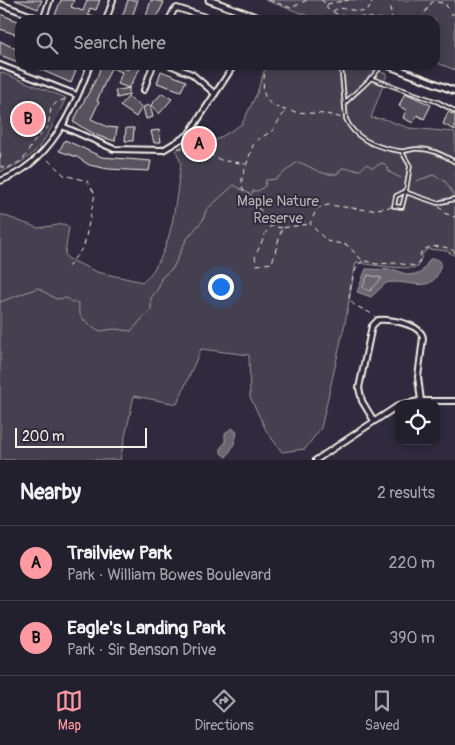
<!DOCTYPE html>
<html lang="en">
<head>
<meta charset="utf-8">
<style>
  body { margin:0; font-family:Pangolin,sans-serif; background:#2b2836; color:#f1f3f6 }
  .controls { position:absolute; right:15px; bottom:15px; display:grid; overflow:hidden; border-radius:10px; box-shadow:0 2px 8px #0003 }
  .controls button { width:45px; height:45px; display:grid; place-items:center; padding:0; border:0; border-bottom:1px solid #403e4a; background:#23202e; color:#f1f3f6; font:25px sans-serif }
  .scale { position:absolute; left:15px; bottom:12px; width:132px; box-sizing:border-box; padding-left:5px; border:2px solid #f4f1e8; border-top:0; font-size:14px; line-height:18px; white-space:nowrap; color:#f4f1e8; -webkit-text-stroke:4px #2f2a3d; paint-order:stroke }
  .you { position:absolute; left:220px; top:286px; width:18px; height:18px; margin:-12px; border:4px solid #fff; border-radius:50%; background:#1a73e8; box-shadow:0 0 0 8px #1a73e833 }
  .badge { display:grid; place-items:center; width:32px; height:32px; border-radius:50%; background:#ff9aa2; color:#111; font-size:16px; font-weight:700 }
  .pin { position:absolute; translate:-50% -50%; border:2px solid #fff; box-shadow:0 1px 5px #0006 }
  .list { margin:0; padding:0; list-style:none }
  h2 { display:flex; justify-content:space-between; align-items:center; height:65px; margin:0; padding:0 20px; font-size:21px }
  h2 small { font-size:16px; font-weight:400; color:#a3a3aa }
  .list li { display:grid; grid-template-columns:32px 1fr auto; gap:15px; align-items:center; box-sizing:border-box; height:75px; padding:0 20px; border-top:1px solid #403e4a }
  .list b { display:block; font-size:19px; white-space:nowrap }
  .list p { margin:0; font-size:16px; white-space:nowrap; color:#a3a3aa }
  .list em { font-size:16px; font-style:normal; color:#a3a3aa }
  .icon { flex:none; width:28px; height:28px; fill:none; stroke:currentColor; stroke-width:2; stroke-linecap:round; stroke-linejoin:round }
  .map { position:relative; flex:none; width:455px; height:460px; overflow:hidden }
  .search { position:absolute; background:#23202e; box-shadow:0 2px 8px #0003; left:15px; right:15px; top:15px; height:55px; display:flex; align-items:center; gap:12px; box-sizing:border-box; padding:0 18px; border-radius:15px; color:#a3a3aa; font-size:19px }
  .sheet { height:215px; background:#23202e }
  nav { display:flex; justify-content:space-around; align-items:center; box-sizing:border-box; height:70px; border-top:1px solid #403e4a; background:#23202e; font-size:14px; color:#a3a3aa }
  nav a { display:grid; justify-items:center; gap:2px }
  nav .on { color:#ff9aa2 }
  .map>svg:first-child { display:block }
  .green { fill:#454050; stroke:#9c989c }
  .water { fill:#6a6670; stroke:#a19ea0 }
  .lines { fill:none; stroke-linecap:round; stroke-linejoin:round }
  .shore { stroke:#bdb9b8; stroke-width:1 }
  .stream { stroke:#a19ea0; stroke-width:1 }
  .building { fill:#56525f; stroke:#f4f1e8 }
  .service-casing { stroke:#f4f1e8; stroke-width:5.5 }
  .minor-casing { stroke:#f4f1e8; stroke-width:8 }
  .secondary-casing { stroke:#f4f1e8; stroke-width:9 }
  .path { stroke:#f4f1e8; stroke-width:1; stroke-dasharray:5 4; stroke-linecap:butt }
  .service { stroke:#2f2a3d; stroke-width:2 }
  .minor { stroke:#2f2a3d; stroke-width:4 }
  .secondary { stroke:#2f2a3d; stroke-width:5 }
  .labels { text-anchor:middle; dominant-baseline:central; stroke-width:4; stroke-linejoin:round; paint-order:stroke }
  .park-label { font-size:15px; fill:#b7b3b3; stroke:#2f2a3d }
</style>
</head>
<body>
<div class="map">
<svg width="455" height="460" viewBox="0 0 455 460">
  <rect width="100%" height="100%" fill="#2f2a3d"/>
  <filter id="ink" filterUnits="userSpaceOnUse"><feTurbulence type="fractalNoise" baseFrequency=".02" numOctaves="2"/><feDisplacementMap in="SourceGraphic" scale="10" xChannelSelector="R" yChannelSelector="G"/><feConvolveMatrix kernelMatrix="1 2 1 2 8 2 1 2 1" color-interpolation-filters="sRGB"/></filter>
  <g filter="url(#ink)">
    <g class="green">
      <polygon points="265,0 455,0 455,70 435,62 435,20 320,20"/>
      <path d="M 266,65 L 362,65 L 387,74 L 371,118 L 384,119 L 409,128 L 455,132 L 455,256 L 447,251 L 428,249 L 423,253 L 418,267 C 407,270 368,265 356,262 L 345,323 L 321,428 L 305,449 L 282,452 L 267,432 L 250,397 L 249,355 L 201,349 L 177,404 L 134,396 L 120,460 L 0,460 L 0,214 L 38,228 L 64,224 L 69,227 L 65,254 L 67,258 L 97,272 L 143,282 C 174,253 175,201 181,163 L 176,151 L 196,134 L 216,140 L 242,124 L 257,93 Z"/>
      <path d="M 0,72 L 66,98 C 48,134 41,158 0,172 Z"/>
    </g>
    <g class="water">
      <path d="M 430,259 L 437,259 L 441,262 C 435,299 411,278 386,283 L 371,297 L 357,292 L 366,269 L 395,270 L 408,275 L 421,273 Z"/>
      <path d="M 232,428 L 237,432 C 236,441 232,450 226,457 L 221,453 L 221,447 L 225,443 L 225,433 Z"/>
    </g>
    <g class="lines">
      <polygon class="shore" points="368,275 382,278 370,291 363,288"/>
      <g class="stream">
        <polyline points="416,181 433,175 445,181 455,197"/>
        <path d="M 0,302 L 38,288 L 56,299 L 66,298 L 72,302 L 79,303 C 77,318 87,324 100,331 L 114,329 L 131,331 L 151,309 L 151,298 L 159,287 L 161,278 L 173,268 L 186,240 L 203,220 L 206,210 L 234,185 L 251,195 L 253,191 L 258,191 L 265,186 L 266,180 L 276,179 L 297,162 C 314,166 317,176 337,174 L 342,168 L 360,170 L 367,164 L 372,168 L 382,163 L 386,165 L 389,172 L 401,178"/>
      </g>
    </g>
    <g class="building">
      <polygon points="15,0 42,0 38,9"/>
      <polygon points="61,0 74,0 71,7 83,11 87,0 100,0 96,10 90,8 88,15 95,17 94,20 68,20 55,15"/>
      <polygon points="128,0 138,0 131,20 121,20"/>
      <polygon points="151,0 164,2 157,17 164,20 145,20"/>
      <polygon points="0,14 20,22 20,36 0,29"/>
      <polygon points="0,41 20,51 20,63 0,55"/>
      <polygon points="30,65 62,65 76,71 71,83"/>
      <polygon points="101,65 122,65 121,67 128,70 129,65 142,65 129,88 118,84 122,72 111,68 97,101 99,102 91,119 108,127 117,128 115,141 98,136 73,122 98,75"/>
      <polygon points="161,71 186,81 181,91 157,83"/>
      <polygon points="129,88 129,95 117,98 115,91"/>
      <polygon points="162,93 172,99 159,114 151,105"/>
      <polygon points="405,93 431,105 424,119 417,115 413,123 403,118 406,110 399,106"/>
      <polygon points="128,97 142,107 136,117 120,106"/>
      <polygon points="150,105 153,117 146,119 143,107"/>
      <polygon points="448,112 455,115 455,130 443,124"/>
      <polygon points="126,128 134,128 133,141 125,141"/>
      <polygon points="159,130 161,142 154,143 151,131"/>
      <polygon points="65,140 102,157 151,161 149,171 108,169 89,165 77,157 59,151"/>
    </g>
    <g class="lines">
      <defs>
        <g id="service">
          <path d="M 341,65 L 346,119 C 355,140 379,148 400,151 C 406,152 413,148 419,149 C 432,149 444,155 455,162"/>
          <polyline points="370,78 438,102 455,111"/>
          <path d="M 346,102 C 356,91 376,77 381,65"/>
          <polyline points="402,152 410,166 406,191 408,193 437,203 455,199"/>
          <polygon points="406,191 402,207 394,206 396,196"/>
        </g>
        <g id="minor">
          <polyline points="0,4 43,20 50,0"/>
          <polyline points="106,20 113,0"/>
          <polyline points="169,20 174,10 177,8 215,20"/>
          <polyline points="0,65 77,95"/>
          <polyline points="170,65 192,74 214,93"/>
          <polyline points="144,90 153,65"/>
          <polyline points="62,126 114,149 163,150 188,135 234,65"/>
          <path d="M 0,181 C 49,164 73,111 90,65"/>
          <polyline points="403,404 419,401 455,401"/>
          <path d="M 374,421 L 362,401 L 359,388 L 372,326 L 378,320 C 390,319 421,324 423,338 L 418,377 L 421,401"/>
          <polyline points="316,460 399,405"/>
        </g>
        <g id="secondary">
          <polyline points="209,0 264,20"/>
          <polyline points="387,65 455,91"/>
        </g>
      </defs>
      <use href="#service" class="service-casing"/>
      <use href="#minor" class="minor-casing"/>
      <use href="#secondary" class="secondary-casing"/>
      <g class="path">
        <polyline points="269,0 291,8 307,0"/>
        <polyline points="321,0 327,4 327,9 333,11 339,8 365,12 371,6 372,0"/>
        <polyline points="327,4 349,0"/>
        <polyline points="390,7 392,18"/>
        <polyline points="333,12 339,15 395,20"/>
        <polyline points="420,20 432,2 445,3 451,14 455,14"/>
        <path d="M 266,65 C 265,74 262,83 264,93 C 268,115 308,112 324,114 C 330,114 337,117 343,118"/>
        <path d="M 193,136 L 193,144 C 196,146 216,158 221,160 C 229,162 237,162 245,164"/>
        <polyline points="178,148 187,148 193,144"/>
        <polyline points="0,158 1,151"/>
        <polyline points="48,160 64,175 87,181 95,194 84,246 68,267"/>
        <polyline points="0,166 6,169 23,160 33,143 48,127 51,108 57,102 66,99"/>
        <polyline points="439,206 444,213 455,217"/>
        <path d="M 392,207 L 368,210 L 328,205 L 317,208 L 310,224 L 327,241 L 347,245 L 362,260 L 376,264 L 395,263 L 416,266 L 419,262 L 421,252 C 429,244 447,245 455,252"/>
        <polyline points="271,226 267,216 248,199 242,187 242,178 254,142 272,131 286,110"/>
        <polyline points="282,228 271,226 267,230 255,257 257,265 272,263 282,228 309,224"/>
        <path d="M 363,261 C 353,267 350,287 349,298 C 352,308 369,309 376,318"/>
      </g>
      <use href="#service" class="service"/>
      <use href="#minor" class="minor"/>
      <use href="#secondary" class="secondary"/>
    </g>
  </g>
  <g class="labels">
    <g class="park-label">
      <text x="278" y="201">Maple Nature<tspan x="278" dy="17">Reserve</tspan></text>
    </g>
  </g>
</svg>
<div class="controls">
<button><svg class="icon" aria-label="locate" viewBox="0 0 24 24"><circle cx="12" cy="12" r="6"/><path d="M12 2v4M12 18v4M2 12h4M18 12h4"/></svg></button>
</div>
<div class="scale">200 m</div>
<div class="you"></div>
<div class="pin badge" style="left:199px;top:144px">A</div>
<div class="pin badge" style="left:28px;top:119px">B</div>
<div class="search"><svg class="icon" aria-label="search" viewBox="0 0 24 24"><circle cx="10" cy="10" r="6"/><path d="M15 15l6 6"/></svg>Search here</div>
</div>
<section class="sheet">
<h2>Nearby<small>2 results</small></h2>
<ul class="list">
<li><span class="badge">A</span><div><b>Trailview Park</b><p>Park · William Bowes Boulevard</p></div><em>220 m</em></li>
<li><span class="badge">B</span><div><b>Eagle's Landing Park</b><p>Park · Sir Benson Drive</p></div><em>390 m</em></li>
</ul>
</section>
<nav>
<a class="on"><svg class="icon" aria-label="map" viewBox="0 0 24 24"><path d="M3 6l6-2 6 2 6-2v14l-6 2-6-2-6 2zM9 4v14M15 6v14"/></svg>Map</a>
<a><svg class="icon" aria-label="directions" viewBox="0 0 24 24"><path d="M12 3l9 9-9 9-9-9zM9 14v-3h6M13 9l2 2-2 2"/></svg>Directions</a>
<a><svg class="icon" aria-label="saved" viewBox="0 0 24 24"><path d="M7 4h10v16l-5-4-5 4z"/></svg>Saved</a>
</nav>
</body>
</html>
